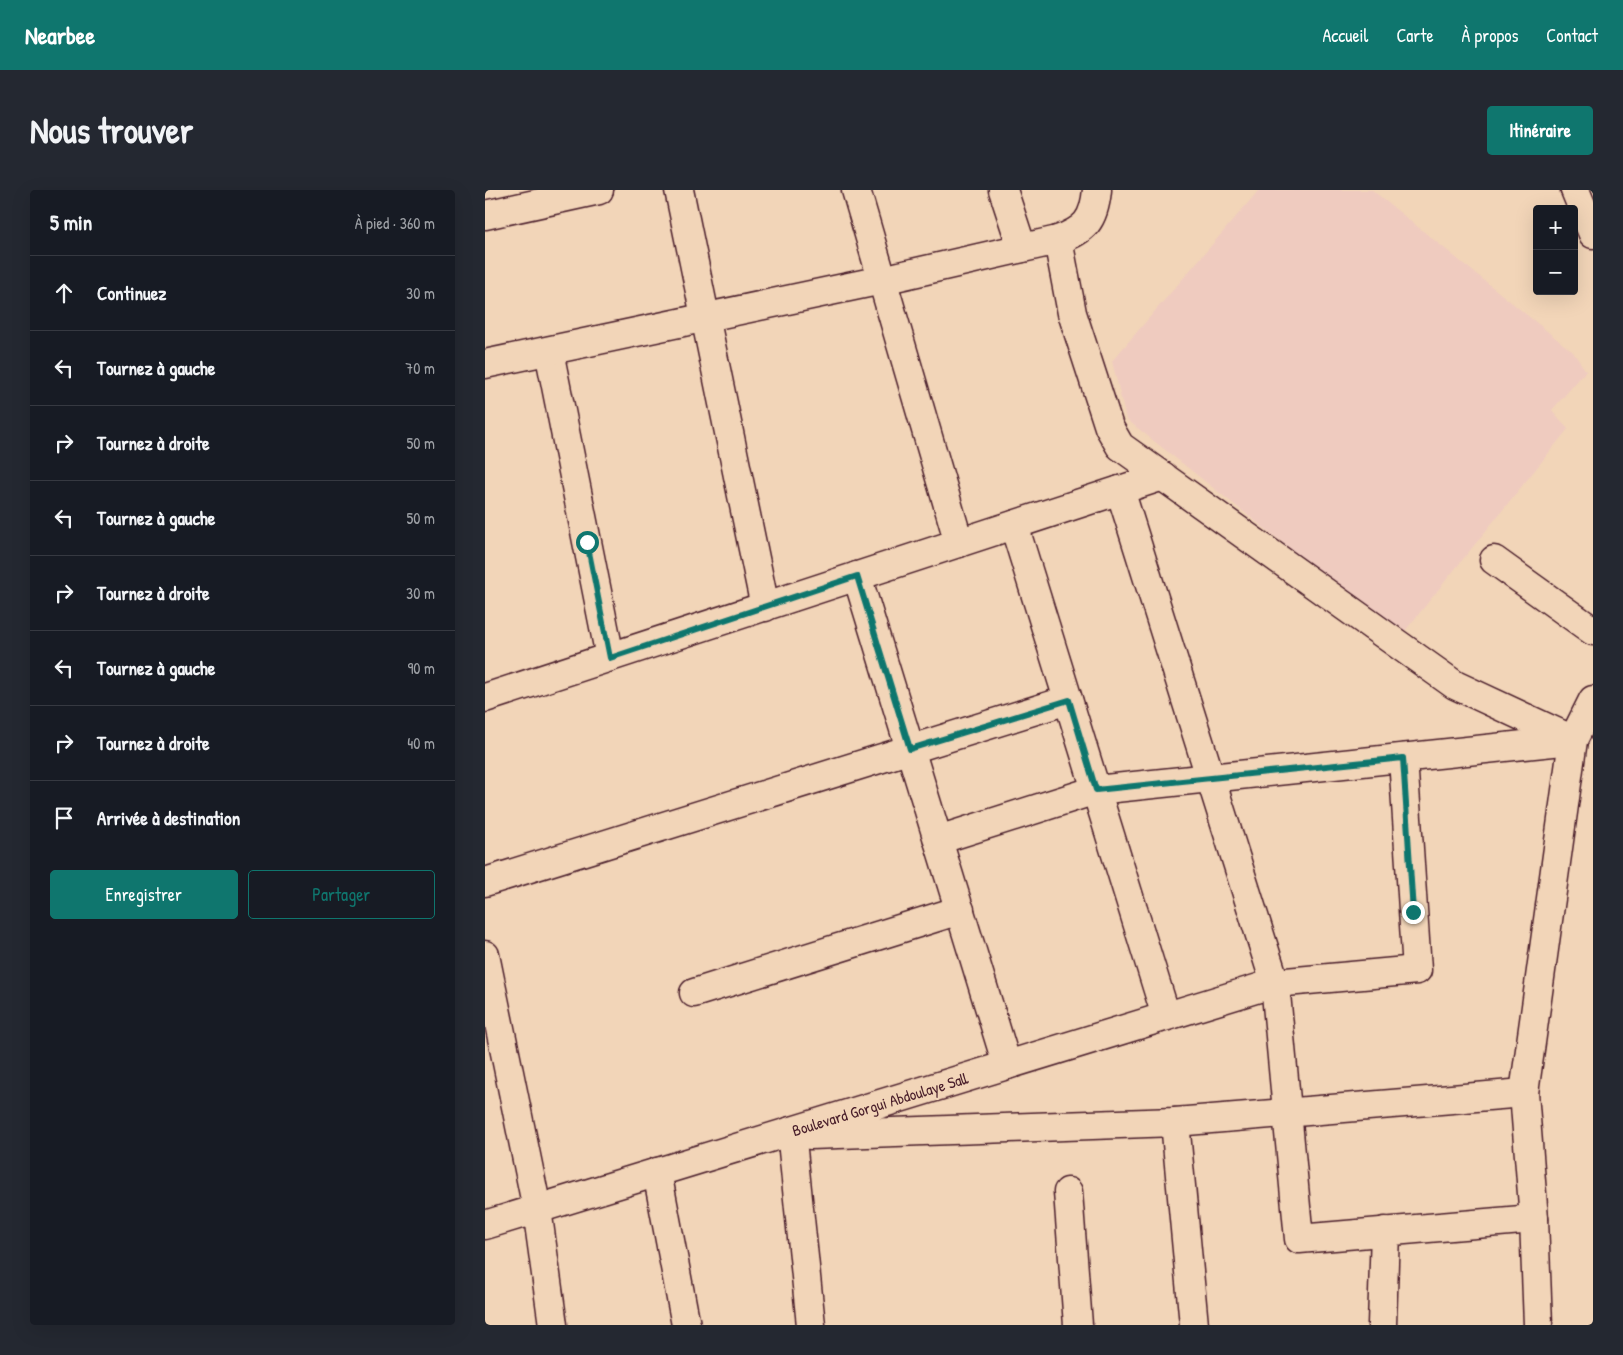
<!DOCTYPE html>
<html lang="fr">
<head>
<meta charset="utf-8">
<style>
  body { margin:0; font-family:"Patrick Hand",sans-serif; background:#242831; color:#f1f3f6 }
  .controls { position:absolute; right:15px; top:15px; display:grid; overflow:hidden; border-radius:5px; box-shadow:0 5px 20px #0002 }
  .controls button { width:45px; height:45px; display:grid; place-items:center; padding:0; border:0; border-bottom:1px solid #363941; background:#171b24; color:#f1f3f6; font:25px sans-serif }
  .stop { position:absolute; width:15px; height:15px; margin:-11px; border:4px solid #0f766e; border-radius:50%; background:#fff }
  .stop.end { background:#0f766e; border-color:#fff; box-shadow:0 1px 5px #0008 }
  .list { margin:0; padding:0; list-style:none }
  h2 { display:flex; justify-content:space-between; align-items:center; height:65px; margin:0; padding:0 20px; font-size:21px }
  h2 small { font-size:16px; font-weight:400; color:#9ea1a6 }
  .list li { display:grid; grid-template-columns:32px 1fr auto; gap:15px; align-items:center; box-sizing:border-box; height:75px; padding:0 20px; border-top:1px solid #363941 }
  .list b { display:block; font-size:19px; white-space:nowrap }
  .list em { font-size:16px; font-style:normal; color:#9ea1a6 }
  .actions { display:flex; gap:10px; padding:15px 20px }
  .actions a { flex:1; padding:11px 0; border:1px solid #0f766e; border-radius:5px; text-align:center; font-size:18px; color:#0f766e }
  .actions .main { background:#0f766e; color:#fff }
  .icon { flex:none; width:28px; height:28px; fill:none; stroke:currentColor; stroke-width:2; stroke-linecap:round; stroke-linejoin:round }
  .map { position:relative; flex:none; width:1108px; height:1135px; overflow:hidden; border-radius:5px }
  header { display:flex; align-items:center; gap:30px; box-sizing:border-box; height:70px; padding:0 25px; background:#0f766e; color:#fff }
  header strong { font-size:24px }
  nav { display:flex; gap:28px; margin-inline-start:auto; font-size:18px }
  .intro { display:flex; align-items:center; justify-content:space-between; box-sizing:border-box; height:120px; padding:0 30px }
  h1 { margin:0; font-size:35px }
  .button { padding:12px 22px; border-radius:5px; background:#0f766e; color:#fff; font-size:18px; font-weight:700 }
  main { display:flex; gap:30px; padding:0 30px }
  aside { flex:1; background:#171b24; border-radius:5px; box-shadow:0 5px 20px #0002 }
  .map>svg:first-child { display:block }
  .built { fill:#efcbbf }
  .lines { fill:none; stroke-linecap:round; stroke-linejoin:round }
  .minor-casing { stroke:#4a1f2b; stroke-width:31 }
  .secondary-casing { stroke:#4a1f2b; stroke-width:31 }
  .minor { stroke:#f2d5b8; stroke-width:28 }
  .secondary { stroke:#f2d5b8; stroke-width:28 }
  .route { stroke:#0f766e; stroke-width:6 }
  .labels { text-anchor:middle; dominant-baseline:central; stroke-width:4; stroke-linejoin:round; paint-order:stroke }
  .street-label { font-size:16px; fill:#4a1f2b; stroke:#f2d5b8 }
</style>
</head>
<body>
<header>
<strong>Nearbee</strong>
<nav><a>Accueil</a><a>Carte</a><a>À propos</a><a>Contact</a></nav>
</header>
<div class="intro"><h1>Nous trouver</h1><a class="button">Itinéraire</a></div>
<main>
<aside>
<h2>5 min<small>À pied · 360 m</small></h2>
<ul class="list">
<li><svg class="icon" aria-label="ahead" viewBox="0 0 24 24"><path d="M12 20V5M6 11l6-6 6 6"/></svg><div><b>Continuez</b></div><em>30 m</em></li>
<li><svg class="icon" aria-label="left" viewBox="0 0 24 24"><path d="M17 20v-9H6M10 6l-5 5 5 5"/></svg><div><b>Tournez à gauche</b></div><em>70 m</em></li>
<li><svg class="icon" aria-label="right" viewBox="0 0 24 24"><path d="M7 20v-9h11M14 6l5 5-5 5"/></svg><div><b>Tournez à droite</b></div><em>50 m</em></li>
<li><svg class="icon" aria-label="left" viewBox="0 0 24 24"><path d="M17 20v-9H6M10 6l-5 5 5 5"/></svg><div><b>Tournez à gauche</b></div><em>50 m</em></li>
<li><svg class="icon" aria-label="right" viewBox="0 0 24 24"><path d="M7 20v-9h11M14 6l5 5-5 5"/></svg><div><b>Tournez à droite</b></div><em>30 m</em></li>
<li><svg class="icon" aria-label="left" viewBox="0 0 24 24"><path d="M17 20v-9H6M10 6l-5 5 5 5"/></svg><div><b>Tournez à gauche</b></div><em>90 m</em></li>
<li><svg class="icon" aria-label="right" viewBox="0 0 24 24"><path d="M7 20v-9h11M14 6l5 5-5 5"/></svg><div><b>Tournez à droite</b></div><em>40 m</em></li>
<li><svg class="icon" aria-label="arrive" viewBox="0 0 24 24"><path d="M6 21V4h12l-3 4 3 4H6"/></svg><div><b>Arrivée à destination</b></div></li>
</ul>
<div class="actions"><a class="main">Enregistrer</a><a>Partager</a></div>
</aside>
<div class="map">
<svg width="1108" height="1135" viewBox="0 0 1108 1135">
  <rect width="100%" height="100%" fill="#f2d5b8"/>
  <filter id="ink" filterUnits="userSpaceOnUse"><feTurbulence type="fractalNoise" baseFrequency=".02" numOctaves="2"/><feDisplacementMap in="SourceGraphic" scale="10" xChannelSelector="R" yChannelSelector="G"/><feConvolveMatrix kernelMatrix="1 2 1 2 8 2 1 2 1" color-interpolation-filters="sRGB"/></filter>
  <g filter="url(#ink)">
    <polygon class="built" points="774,0 887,0 1088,162 1101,181 1067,220 1083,239 916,446 641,229 627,171"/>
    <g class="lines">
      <defs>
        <g id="minor">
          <polyline points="194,0 280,417"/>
          <polyline points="371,0 474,353"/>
          <polyline points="518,0 537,58"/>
          <polyline points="0,25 114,0"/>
          <polyline points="573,50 587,123 624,237 635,256 970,495 1088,550"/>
          <polyline points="64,161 125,467"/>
          <path d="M 0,174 L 397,90 L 573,50 C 600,40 609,31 612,0"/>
          <polyline points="635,300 790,793 814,1049 1049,1029"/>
          <polyline points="529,335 681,826"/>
          <polyline points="1009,370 1108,441"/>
          <polyline points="372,386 522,875"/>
          <polyline points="0,508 678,286"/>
          <polyline points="453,650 611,600 1087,550"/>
          <polyline points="0,692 583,510"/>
          <polyline points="0,765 52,1019 68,1135"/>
          <polyline points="209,803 475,720"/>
          <polyline points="690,932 709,1135"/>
          <polyline points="306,941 326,1135"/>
          <polyline points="325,945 690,932 1039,903"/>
          <polyline points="172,982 201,1135"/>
          <polyline points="583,1002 593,1135"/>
          <polyline points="0,1035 790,793 932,780 918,568"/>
          <polyline points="897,1135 900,1041"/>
          <polyline points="1053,1135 1049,1029 1039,903 1088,550 1108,510"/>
        </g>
        <polyline id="secondary" points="1090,0 1108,44"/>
      </defs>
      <use href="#minor" class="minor-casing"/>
      <use href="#secondary" class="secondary-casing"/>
      <use href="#minor" class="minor"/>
      <use href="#secondary" class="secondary"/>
    </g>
  </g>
  <g class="lines" filter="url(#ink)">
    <polyline class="route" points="102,352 125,468 372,386 425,559 584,510 611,600 918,568 928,722"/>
  </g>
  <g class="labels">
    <g class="street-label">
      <text transform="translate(395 914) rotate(-17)">Boulevard Gorgui Abdoulaye Sall</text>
    </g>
  </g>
</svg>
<div class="controls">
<button>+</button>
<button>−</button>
</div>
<div class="stop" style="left:102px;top:352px"></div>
<div class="stop end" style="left:928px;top:722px"></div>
</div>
</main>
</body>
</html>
